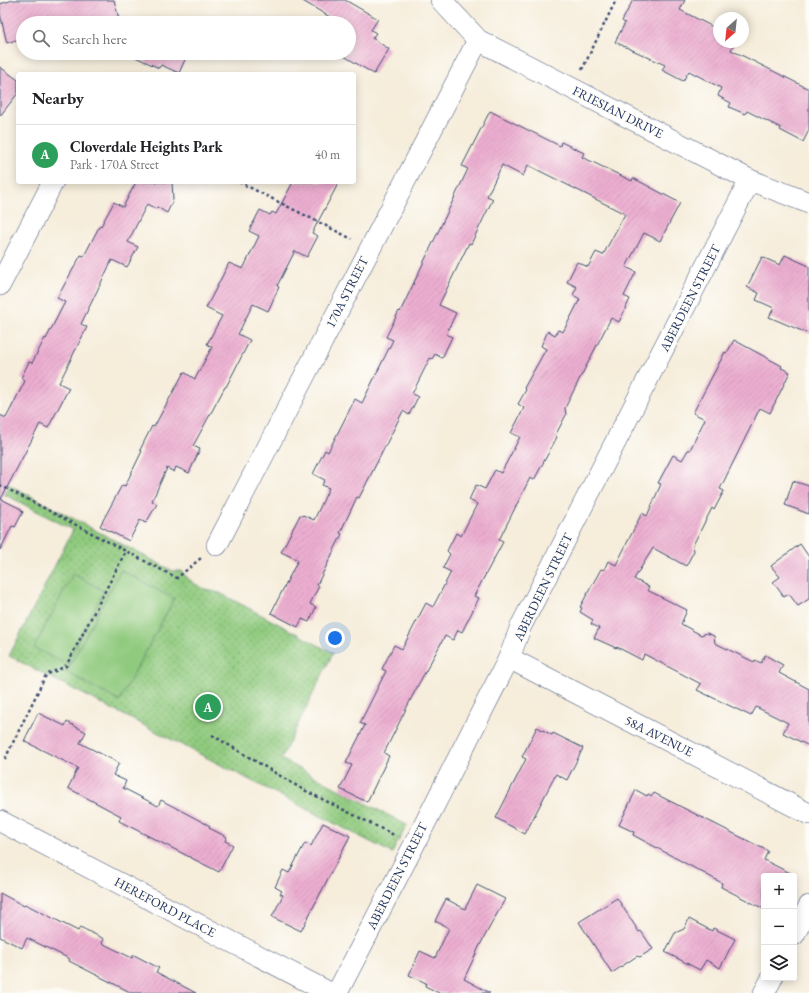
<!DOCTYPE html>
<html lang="en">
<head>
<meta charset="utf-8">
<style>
  body { margin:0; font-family:"EB Garamond",serif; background:#f2f2f2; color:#202124 }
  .controls { position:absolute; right:12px; bottom:12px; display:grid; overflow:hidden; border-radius:4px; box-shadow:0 2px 10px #0003 }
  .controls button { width:36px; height:36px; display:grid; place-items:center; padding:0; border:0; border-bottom:1px solid #e0e0e0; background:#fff; color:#202124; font:20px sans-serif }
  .compass { position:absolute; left:713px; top:12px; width:36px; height:36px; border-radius:50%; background:#fff; box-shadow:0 2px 10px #0003; rotate:207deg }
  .you { position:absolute; left:335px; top:638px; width:14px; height:14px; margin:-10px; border:3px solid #fff; border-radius:50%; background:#1a73e8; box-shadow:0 0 0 6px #1a73e833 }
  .badge { display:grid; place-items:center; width:26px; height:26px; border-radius:50%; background:#1f6fb2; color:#fff; font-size:13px; font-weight:700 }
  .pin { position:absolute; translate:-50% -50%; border:2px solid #fff; box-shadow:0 1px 4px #0006 }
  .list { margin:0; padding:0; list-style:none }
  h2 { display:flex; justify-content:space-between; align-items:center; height:52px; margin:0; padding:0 16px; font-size:17px }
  h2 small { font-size:13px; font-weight:400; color:#757577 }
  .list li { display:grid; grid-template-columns:26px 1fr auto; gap:12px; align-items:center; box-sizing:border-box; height:60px; padding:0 16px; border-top:1px solid #e0e0e0 }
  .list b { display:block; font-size:15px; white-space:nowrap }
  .list p { margin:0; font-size:13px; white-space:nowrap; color:#757577 }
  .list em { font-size:13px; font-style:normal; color:#757577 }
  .icon { flex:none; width:22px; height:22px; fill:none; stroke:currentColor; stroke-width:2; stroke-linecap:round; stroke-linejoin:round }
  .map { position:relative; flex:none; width:809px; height:993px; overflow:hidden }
  .search { position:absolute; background:#fff; box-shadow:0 2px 10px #0003; left:16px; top:16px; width:340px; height:44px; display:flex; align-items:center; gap:10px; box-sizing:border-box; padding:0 14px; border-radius:22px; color:#757577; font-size:15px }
  .panel { position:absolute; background:#fff; box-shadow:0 2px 10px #0003; left:16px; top:72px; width:340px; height:112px; border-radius:4px }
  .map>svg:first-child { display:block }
  .green { fill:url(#green-dots); stroke:#567c6e }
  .pitch { fill:#90ca7e; stroke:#567c6e }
  .building { fill:url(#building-hatch) }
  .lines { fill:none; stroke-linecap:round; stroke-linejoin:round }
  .street-casing { stroke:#3c4c71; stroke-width:22 }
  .path { stroke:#3c4c71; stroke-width:2.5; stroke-dasharray:3 3; stroke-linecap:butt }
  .street { stroke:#fff; stroke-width:21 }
  .labels { text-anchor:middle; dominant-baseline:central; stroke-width:3; stroke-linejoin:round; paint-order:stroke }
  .street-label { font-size:13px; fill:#1b2f5e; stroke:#fdfcf7 }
</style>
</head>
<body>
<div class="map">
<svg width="809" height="993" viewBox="0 0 809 993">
  <defs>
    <pattern id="green-dots" width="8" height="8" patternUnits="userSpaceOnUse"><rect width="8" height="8" fill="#90ca7e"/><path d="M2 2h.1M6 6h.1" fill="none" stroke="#75a46a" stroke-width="1.8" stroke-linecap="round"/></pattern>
    <pattern id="building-hatch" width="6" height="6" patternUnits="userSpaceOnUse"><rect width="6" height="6" fill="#ecaed0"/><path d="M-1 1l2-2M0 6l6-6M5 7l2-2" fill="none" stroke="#ca96b5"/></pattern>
  </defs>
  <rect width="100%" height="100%" fill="#fdfcf7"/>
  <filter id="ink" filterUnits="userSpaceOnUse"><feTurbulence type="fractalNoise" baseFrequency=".025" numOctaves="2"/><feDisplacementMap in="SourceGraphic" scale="8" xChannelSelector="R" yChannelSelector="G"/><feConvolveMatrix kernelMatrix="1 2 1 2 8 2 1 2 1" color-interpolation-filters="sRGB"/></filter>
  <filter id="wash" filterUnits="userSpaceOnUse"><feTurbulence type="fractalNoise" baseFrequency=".012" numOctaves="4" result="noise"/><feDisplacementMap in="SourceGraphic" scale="16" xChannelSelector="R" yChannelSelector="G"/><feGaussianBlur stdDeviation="0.9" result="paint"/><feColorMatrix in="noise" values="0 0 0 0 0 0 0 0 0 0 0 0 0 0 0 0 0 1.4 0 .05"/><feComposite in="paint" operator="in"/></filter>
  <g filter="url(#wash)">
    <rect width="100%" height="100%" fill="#f6eddb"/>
    <path class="green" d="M 0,480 L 173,571 L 181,571 C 192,584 203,590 220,593 L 333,653 L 281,759 L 407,825 L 392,853 L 9,656 L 73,530 L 0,492 Z"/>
    <g class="pitch">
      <polygon points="121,570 174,599 119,701 66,672"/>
      <polygon points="73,574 104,591 66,664 34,648"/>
    </g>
    <g id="blocks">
      <g class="building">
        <polygon points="13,0 114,0 120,23 23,23 23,38 7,43 0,14 0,4"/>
        <polygon points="301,0 345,0 378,19 371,30 376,33 372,38 389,49 374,74 339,53 349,53 349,23 340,23"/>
        <polygon points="633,0 685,0 680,10 719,30 719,42 735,42 731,50 809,89 809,130 803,142 780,130 781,128 747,111 745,114 729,107 731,103 718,96 721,88 689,71 683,81 662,70 665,65 615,42 625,23 622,21"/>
        <polygon points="132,53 188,53 179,73 161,65 159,68 131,55"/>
        <polygon points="0,67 18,80 18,93 0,116"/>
        <polygon points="490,111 560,146 561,142 584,153 582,157 632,181 633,178 680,203 660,241 644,233 626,267 636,272 624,296 630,299 619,322 611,318 579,380 565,408 566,415 555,436 557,437 534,480 530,478 499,540 503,542 474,596 479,598 462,632 458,630 453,640 445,636 417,687 384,753 389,756 367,802 340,789 352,765 346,763 365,725 360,723 386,671 382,669 394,645 402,649 426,603 433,607 451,572 443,568 450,554 447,551 456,533 461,536 477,504 469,500 476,485 485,489 495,470 501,473 520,437 511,433 524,408 518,404 526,390 524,388 546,349 541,346 548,331 555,335 558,330 563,332 580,299 573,295 577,287 567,282 577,262 588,267 596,252 603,255 625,214 528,165 523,176 502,165 487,196 493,199 471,244 469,243 439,305 456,313 446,334 452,337 442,358 435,354 432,359 430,358 412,394 418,397 409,415 403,411 359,498 357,497 340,533 342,534 317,585 319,586 310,604 316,607 309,622 302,619 298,627 271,613 298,560 281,552 300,515 303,516 303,515 314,520 329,488 322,485 325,480 313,474 325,450 328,452 355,399 362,403 393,340 386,337 399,311 400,312 468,169 462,166"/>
        <polygon points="136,182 172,182 173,200 167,213 157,207 156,209 147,204 128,242 138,247 127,267 112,260 81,324 87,327 59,383 69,388 48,428 40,424 1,499 21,509 21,510 23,512 15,527 12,526 0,550 0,415 6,418 25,381 21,378 29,362 32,363 45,338 46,339 65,302 57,298 81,255 84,256 100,225 101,226 114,202 123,207"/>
        <polygon points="293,182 339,182 312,233 318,236 307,257 295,251 277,286 279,287 268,311 253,304 238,334 250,340 226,387 225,387 193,446 200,449 189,473 176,467 174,472 167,468 152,501 157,504 146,523 140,520 129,541 100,526 122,485 125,486 142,451 140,450 152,426 154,427 184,372 195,379 212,347 207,344 222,316 206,308 229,263 243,269 259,236 249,231 260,210 270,215 272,212 276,214"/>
        <polygon points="785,255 809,266 809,334 769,317 774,308 756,300 759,293 747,287 762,257 780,265"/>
        <polygon points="734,340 782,366 781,368 790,372 770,413 760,408 720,489 724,491 714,510 712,508 693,545 694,551 686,566 653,548 634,579 649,587 647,590 687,610 681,624 701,635 707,633 714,636 715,643 754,662 755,660 761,663 765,655 783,665 779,673 809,689 809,746 783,733 788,723 756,707 751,716 697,690 701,684 644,654 642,660 617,647 616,648 594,638 599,628 591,624 593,620 580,612 582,608 580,607 601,569 604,570 608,561 616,565 642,513 647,516 661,484 658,483 673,455 682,460 688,450 690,450 705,419 693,413 725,352 727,353"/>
        <polygon points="793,481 809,486 809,514 785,505"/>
        <polygon points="800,544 809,557 809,599 798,606 789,594 784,597 773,582 780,577 771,566"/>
        <polygon points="38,713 65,726 67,722 86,732 80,743 119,763 113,775 126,781 123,788 158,806 161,800 210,826 209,828 227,837 225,841 233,845 219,872 119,821 121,816 68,788 78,768 24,741"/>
        <polygon points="537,727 552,735 553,733 583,748 567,780 556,774 525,834 496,818 526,759 522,757"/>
        <polygon points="636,790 647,796 648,794 652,796 654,793 768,851 764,860 796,876 764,876 764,909 721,887 722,883 633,835 634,832 619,825"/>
        <polygon points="323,823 350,836 301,931 272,917 283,895 280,894 282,891 275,887 283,870 289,873 305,843 311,846"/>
        <polygon points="477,885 505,899 480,945 464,979 490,993 439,993 425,986 426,983 409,975 420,951 435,958 449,928 435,921 446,899 465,909"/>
        <polygon points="0,893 24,906 25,904 78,931 80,927 104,939 102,943 132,958 134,955 159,968 156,972 196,993 132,993 69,961 70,959 27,938 22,948 0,937"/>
        <polygon points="617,898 639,932 641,931 653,949 640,957 637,956 612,973 579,922"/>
        <polygon points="689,919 712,931 713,928 735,939 720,968 706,960 700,970 665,952 675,933 684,929"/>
      </g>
    </g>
  </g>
  <g filter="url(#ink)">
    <use href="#blocks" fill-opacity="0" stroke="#3c4c71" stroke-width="1"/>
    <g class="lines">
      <defs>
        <g id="street">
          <polyline points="441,0 478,40 750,180 809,203"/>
          <polyline points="0,285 53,182"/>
          <polyline points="217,545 478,40"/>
          <polyline points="509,658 809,814"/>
          <polyline points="0,821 330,993"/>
          <polyline points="794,935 809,906"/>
          <polyline points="337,993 414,845 509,658 521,626 750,180"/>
          <polyline points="764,993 772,978"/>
        </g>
      </defs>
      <use href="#street" class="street-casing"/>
      <g class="path">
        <polyline points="582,70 616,0"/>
        <polyline points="239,182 352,239"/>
        <polyline points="0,485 177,578 201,558"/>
        <polyline points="212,735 302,789 396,836"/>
        <polyline points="5,759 46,675 66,666 126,551"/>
      </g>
      <use href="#street" class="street"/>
    </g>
  </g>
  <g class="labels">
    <g class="street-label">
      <text transform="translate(618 112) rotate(27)">FRIESIAN DRIVE</text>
      <text transform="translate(347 292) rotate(-63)">170A STREET</text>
      <text transform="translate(690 298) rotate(-63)">ABERDEEN STREET</text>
      <text transform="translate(543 587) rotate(-64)">ABERDEEN STREET</text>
      <text transform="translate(659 736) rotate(27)">58A AVENUE</text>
      <text transform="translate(397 876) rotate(-63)">ABERDEEN STREET</text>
      <text transform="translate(165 907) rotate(28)">HEREFORD PLACE</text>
    </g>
  </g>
</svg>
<div class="controls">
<button>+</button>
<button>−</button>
<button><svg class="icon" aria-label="layers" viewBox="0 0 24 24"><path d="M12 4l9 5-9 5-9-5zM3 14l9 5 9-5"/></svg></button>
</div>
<svg class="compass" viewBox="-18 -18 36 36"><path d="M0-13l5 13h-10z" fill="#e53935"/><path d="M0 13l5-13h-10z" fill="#757577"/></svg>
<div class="you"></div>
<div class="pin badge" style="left:208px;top:707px;background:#2e9e5b">A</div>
<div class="search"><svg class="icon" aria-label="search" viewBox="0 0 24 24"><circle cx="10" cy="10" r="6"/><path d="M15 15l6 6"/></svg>Search here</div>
<section class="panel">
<h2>Nearby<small></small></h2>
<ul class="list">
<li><span class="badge" style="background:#2e9e5b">A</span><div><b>Cloverdale Heights Park</b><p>Park · 170A Street</p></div><em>40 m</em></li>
</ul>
</section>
</div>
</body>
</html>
